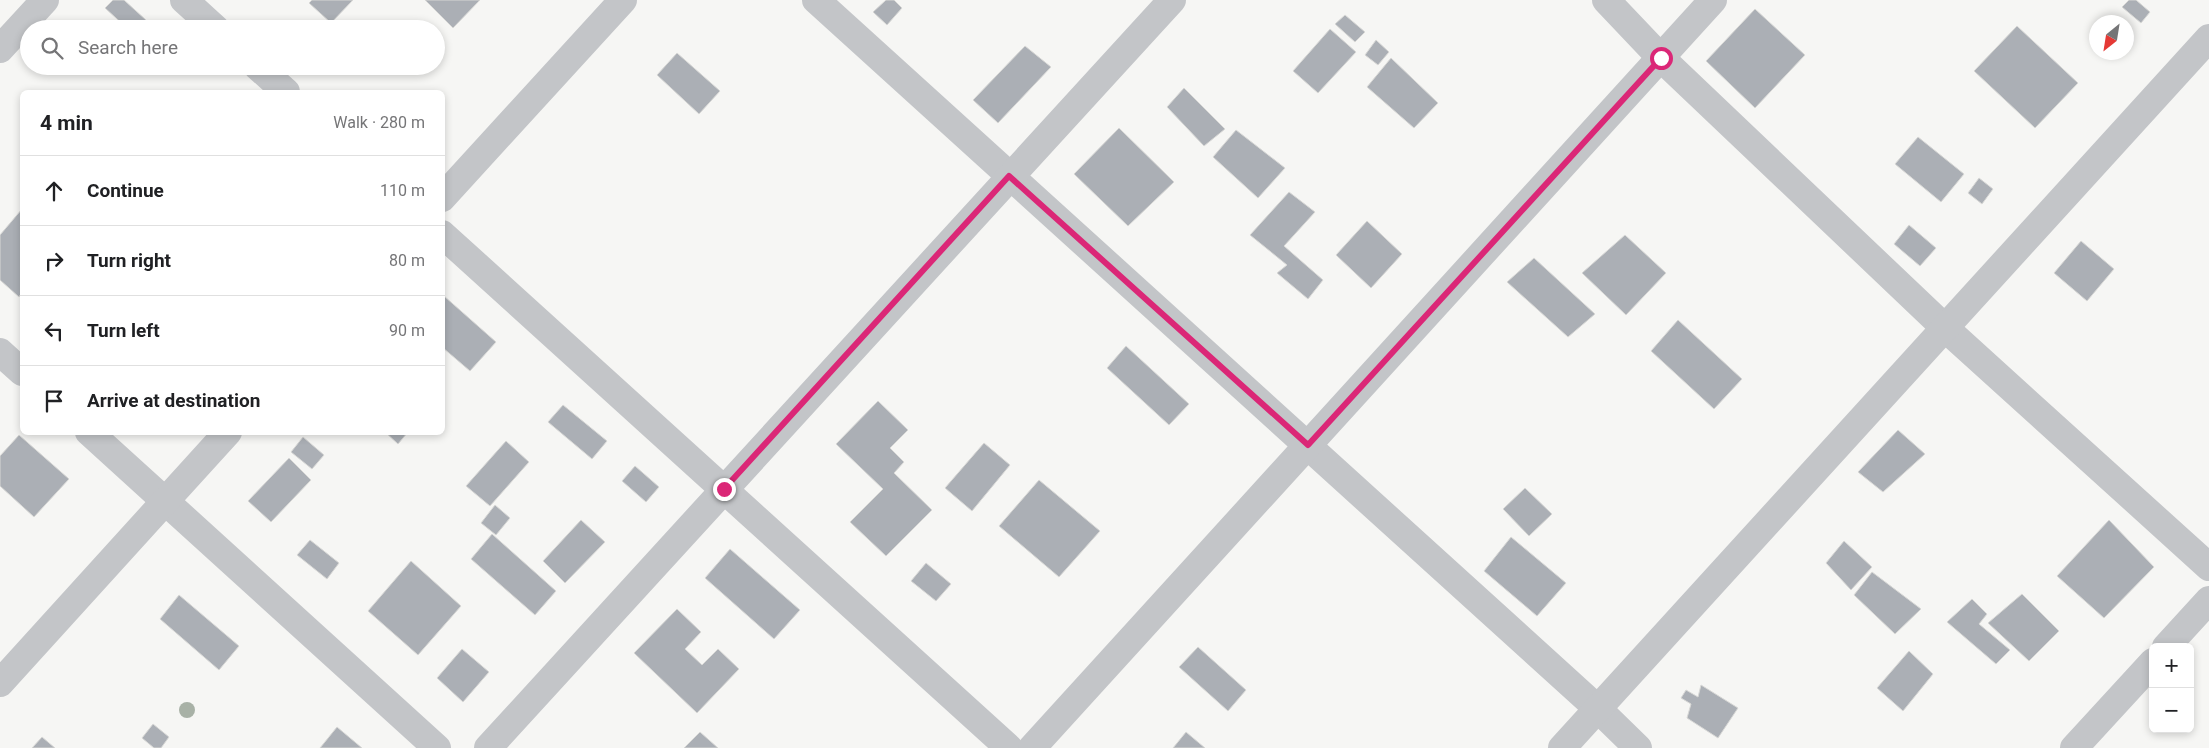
<!DOCTYPE html>
<html lang="en">
<head>
<meta charset="utf-8">
<style>
  body { margin:0; font-family:Roboto,sans-serif; background:#f2f2f2; color:#202124 }
  .controls { position:absolute; right:15px; bottom:15px; display:grid; overflow:hidden; border-radius:8px; box-shadow:0 2px 8px #0003 }
  .controls button { width:45px; height:45px; display:grid; place-items:center; padding:0; border:0; border-bottom:1px solid #e0e0e0; background:#fff; color:#202124; font:25px sans-serif }
  .compass { position:absolute; left:2089px; top:15px; width:45px; height:45px; border-radius:50%; background:#fff; box-shadow:0 2px 8px #0003; rotate:210deg }
  .stop { position:absolute; width:15px; height:15px; margin:-11px; border:4px solid #db2777; border-radius:50%; background:#fff }
  .stop.end { background:#db2777; border-color:#fff; box-shadow:0 1px 5px #0008 }
  .list { margin:0; padding:0; list-style:none }
  h2 { display:flex; justify-content:space-between; align-items:center; height:65px; margin:0; padding:0 20px; font-size:21px }
  h2 small { font-size:16px; font-weight:400; color:#757577 }
  .list li { display:grid; grid-template-columns:32px 1fr auto; gap:15px; align-items:center; box-sizing:border-box; height:70px; padding:0 20px; border-top:1px solid #e0e0e0 }
  .list b { display:block; font-size:19px; white-space:nowrap }
  .list em { font-size:16px; font-style:normal; color:#757577 }
  .icon { flex:none; width:28px; height:28px; fill:none; stroke:currentColor; stroke-width:2; stroke-linecap:round; stroke-linejoin:round }
  .map { position:relative; flex:none; width:2209px; height:748px; overflow:hidden }
  .search { position:absolute; background:#fff; box-shadow:0 2px 8px #0003; left:20px; top:20px; width:425px; height:55px; display:flex; align-items:center; gap:12px; box-sizing:border-box; padding:0 18px; border-radius:28px; color:#757577; font-size:19px }
  .panel { position:absolute; background:#fff; box-shadow:0 2px 8px #0003; left:20px; top:90px; width:425px; height:345px; border-radius:8px }
  .map>svg:first-child { display:block }
  .building { fill:#abafb5; stroke:#d8d8d6 }
  .lines { fill:none; stroke-linecap:round; stroke-linejoin:round }
  .minor { stroke:#c3c5c8; stroke-width:28 }
  .tree { fill:#a8b1a6 }
  .route { stroke:#db2777; stroke-width:6 }
</style>
</head>
<body>
<div class="map">
<svg width="2209" height="748" viewBox="0 0 2209 748">
  <rect width="100%" height="100%" fill="#f6f6f4"/>
  <g class="building">
    <polygon points="113,0 124,0 146,20 137,29 128,29 105,8"/>
    <polygon points="312,0 353,0 331,23 309,3"/>
    <polygon points="425,0 480,0 453,28"/>
    <polygon points="886,0 894,0 902,8 887,25 873,12"/>
    <polygon points="2129,0 2136,0 2150,12 2141,23 2122,7"/>
    <polygon points="1755,9 1805,55 1755,108 1706,61"/>
    <polygon points="1345,15 1365,32 1355,42 1335,24"/>
    <polygon points="386,22 393,29 380,29"/>
    <polygon points="2017,26 2078,83 2035,128 1974,71"/>
    <polygon points="1330,29 1356,52 1318,93 1293,71"/>
    <polygon points="1376,40 1389,52 1378,65 1365,55"/>
    <polygon points="1025,46 1051,67 998,123 973,100"/>
    <polygon points="677,53 720,91 699,114 657,75"/>
    <polygon points="1391,58 1438,103 1414,128 1367,87"/>
    <polygon points="1184,88 1225,129 1204,146 1167,107"/>
    <polygon points="1119,128 1174,182 1128,226 1074,174"/>
    <polygon points="1236,130 1285,168 1258,198 1213,157"/>
    <polygon points="1918,137 1964,174 1941,202 1895,164"/>
    <polygon points="1979,178 1993,189 1982,204 1968,193"/>
    <polygon points="1289,192 1315,212 1284,246 1323,280 1308,299 1277,273 1287,265 1250,235"/>
    <polygon points="22,209 22,292 19,297 0,280 0,235"/>
    <polygon points="1367,221 1402,254 1371,288 1336,255"/>
    <polygon points="1909,225 1936,248 1920,266 1894,244"/>
    <polygon points="1625,235 1666,273 1626,315 1582,273"/>
    <polygon points="2081,241 2114,269 2087,301 2054,273"/>
    <polygon points="1534,258 1595,314 1568,337 1507,282"/>
    <polygon points="444,296 496,342 470,371 442,347 442,298"/>
    <polygon points="1678,320 1742,379 1714,409 1651,351"/>
    <polygon points="1126,346 1189,404 1169,425 1107,368"/>
    <polygon points="878,401 908,430 890,448 904,462 894,473 932,510 886,556 850,522 883,489 836,444"/>
    <polygon points="563,405 607,441 592,459 548,422"/>
    <polygon points="1898,430 1925,454 1883,492 1858,472"/>
    <polygon points="385,432 408,432 398,444"/>
    <polygon points="19,435 69,479 34,517 0,486 0,456"/>
    <polygon points="303,437 324,455 312,469 291,452"/>
    <polygon points="506,441 529,462 490,506 466,486"/>
    <polygon points="984,443 1010,465 972,511 945,488"/>
    <polygon points="289,458 311,480 271,522 248,501"/>
    <polygon points="635,466 659,487 646,502 622,481"/>
    <polygon points="1039,480 1100,531 1059,577 999,526"/>
    <polygon points="1525,488 1552,514 1529,536 1503,509"/>
    <polygon points="495,505 510,518 496,535 481,523"/>
    <polygon points="581,520 605,542 565,583 543,561"/>
    <polygon points="2109,520 2154,567 2104,618 2057,576"/>
    <polygon points="492,534 556,591 535,615 471,559"/>
    <polygon points="1511,537 1566,583 1537,616 1484,571"/>
    <polygon points="310,540 339,563 327,579 297,555"/>
    <polygon points="1844,541 1872,567 1851,590 1826,563"/>
    <polygon points="730,549 800,610 774,639 705,578"/>
    <polygon points="411,561 461,606 418,655 368,611"/>
    <polygon points="926,563 951,584 936,601 911,581"/>
    <polygon points="1872,572 1921,609 1895,634 1854,595"/>
    <polygon points="2022,594 2059,631 2029,661 1988,623"/>
    <polygon points="179,595 239,646 219,670 160,619"/>
    <polygon points="1972,599 1987,614 1979,624 2010,650 1996,664 1947,622"/>
    <polygon points="677,609 701,632 685,649 702,665 718,649 739,669 697,713 634,653"/>
    <polygon points="1198,647 1246,690 1228,711 1179,667"/>
    <polygon points="462,649 489,672 463,702 437,678"/>
    <polygon points="1909,651 1933,674 1903,711 1877,688"/>
    <polygon points="1701,685 1738,708 1718,738 1687,718 1691,704 1681,698 1686,690 1698,697"/>
    <polygon points="153,724 169,737 161,748 154,748 142,738"/>
    <polygon points="337,727 362,748 320,748"/>
    <polygon points="700,732 718,748 684,748"/>
    <polygon points="1186,732 1205,748 1173,748"/>
    <polygon points="42,737 55,748 32,748"/>
  </g>
  <g class="lines">
    <g class="minor">
      <polyline points="184,0 216,29"/>
      <polyline points="816,0 1598,709 1638,748"/>
      <polyline points="1606,0 1661,58 1945,328 2209,567"/>
      <polyline points="0,49 45,0"/>
      <polyline points="257,66 286,92"/>
      <polyline points="442,198 623,0"/>
      <polyline points="442,234 1009,748"/>
      <polyline points="0,352 22,372"/>
      <polyline points="89,432 437,748"/>
      <polyline points="2166,647 2209,600"/>
      <polyline points="0,683 228,432"/>
      <polyline points="488,748 1172,0"/>
      <polyline points="1032,748 1713,0"/>
      <polyline points="1562,748 2209,38"/>
      <polyline points="2074,748 2153,662"/>
    </g>
  </g>
  <circle class="tree" cx="187" cy="710" r="8"/>
  <g class="lines">
    <polyline class="route" points="724,489 1009,176 1308,445 1661,58"/>
  </g>
</svg>
<div class="controls">
<button>+</button>
<button>−</button>
</div>
<svg class="compass" viewBox="-18 -18 36 36"><path d="M0-13l5 13h-10z" fill="#e53935"/><path d="M0 13l5-13h-10z" fill="#757577"/></svg>
<div class="stop" style="left:1661px;top:58px"></div>
<div class="stop end" style="left:724px;top:489px"></div>
<div class="search"><svg class="icon" aria-label="search" viewBox="0 0 24 24"><circle cx="10" cy="10" r="6"/><path d="M15 15l6 6"/></svg>Search here</div>
<section class="panel">
<h2>4 min<small>Walk · 280 m</small></h2>
<ul class="list">
<li><svg class="icon" aria-label="ahead" viewBox="0 0 24 24"><path d="M12 20V5M6 11l6-6 6 6"/></svg><div><b>Continue</b></div><em>110 m</em></li>
<li><svg class="icon" aria-label="right" viewBox="0 0 24 24"><path d="M7 20v-9h11M14 6l5 5-5 5"/></svg><div><b>Turn right</b></div><em>80 m</em></li>
<li><svg class="icon" aria-label="left" viewBox="0 0 24 24"><path d="M17 20v-9H6M10 6l-5 5 5 5"/></svg><div><b>Turn left</b></div><em>90 m</em></li>
<li><svg class="icon" aria-label="arrive" viewBox="0 0 24 24"><path d="M6 21V4h12l-3 4 3 4H6"/></svg><div><b>Arrive at destination</b></div></li>
</ul>
</section>
</div>
</body>
</html>
